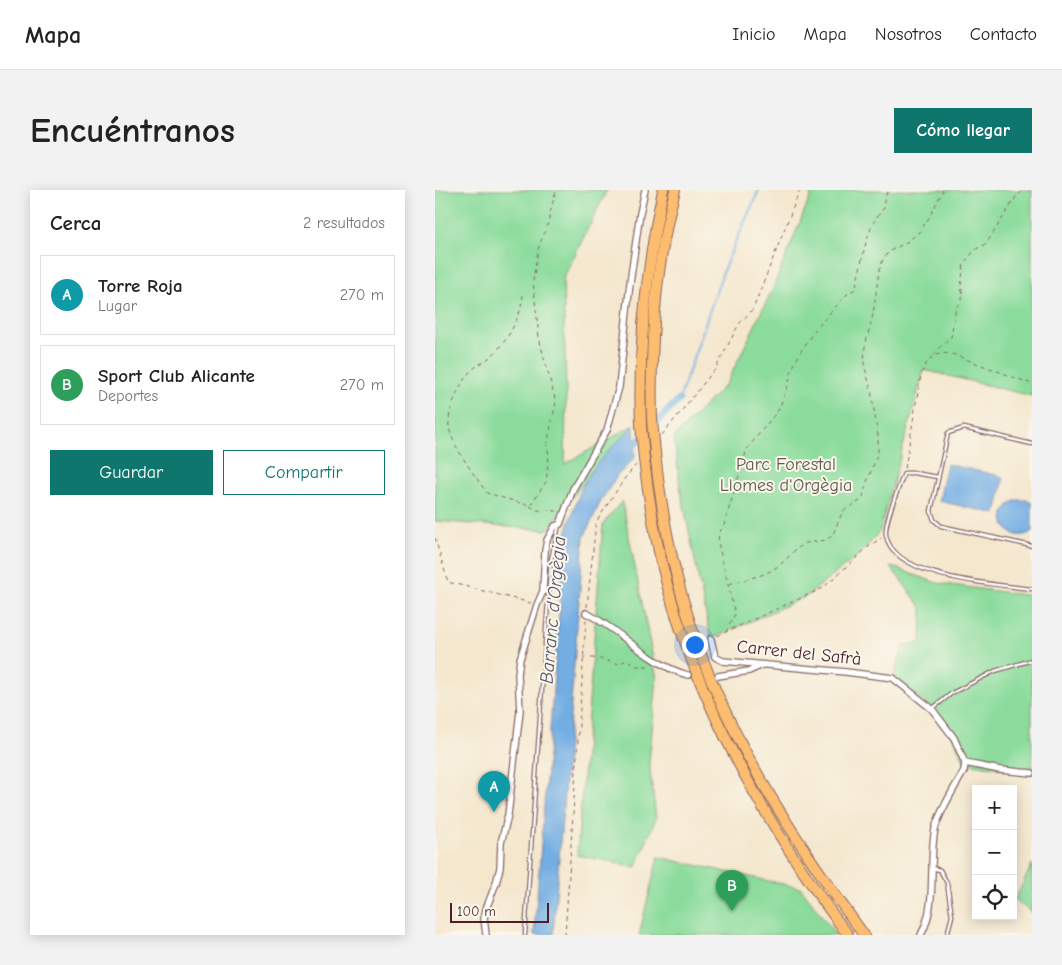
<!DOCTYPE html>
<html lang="es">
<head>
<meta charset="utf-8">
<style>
  body { margin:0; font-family:"Comic Neue",sans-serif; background:#f2f2f2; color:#222 }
  .controls { position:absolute; right:15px; bottom:15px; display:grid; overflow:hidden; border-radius:0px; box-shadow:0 2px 12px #0003 }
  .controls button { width:45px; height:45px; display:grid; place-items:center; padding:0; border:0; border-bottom:1px solid #e0e0e0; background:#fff; color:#222; font:25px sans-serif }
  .scale { position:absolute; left:15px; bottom:12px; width:99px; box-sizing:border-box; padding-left:5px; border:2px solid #4a1f2b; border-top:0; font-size:14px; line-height:18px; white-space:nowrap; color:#4a1f2b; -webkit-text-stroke:4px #fbf7ec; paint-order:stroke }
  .you { position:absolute; left:259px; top:454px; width:18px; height:18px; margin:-12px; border:4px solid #fff; border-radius:50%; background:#1a73e8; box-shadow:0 0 0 8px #1a73e833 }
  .badge { display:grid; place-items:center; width:32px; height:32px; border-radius:50%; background:#0f766e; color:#fff; font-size:16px; font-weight:700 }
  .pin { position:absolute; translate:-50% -41px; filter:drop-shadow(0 1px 2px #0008) }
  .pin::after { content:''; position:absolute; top:26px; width:18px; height:15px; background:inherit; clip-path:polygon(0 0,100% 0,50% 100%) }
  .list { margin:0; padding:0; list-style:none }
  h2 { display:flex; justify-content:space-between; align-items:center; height:65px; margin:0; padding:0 20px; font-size:21px }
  h2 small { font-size:16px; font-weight:400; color:#767676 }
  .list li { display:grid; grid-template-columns:32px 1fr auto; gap:15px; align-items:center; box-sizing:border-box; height:80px; margin:0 10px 10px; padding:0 10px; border:1px solid #e0e0e0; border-radius:0px }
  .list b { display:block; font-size:19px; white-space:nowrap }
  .list p { margin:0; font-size:16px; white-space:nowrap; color:#767676 }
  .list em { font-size:16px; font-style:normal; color:#767676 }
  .actions { display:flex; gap:10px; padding:15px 20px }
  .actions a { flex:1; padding:11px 0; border:1px solid #0f766e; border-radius:0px; text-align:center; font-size:18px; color:#0f766e }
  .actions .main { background:#0f766e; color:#fff }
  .icon { flex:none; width:28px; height:28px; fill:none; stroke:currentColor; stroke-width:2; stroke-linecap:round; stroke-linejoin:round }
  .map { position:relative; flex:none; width:597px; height:745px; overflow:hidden; border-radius:0px }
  header { display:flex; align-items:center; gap:30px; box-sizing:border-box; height:70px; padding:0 25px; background:#fff; border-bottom:1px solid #e0e0e0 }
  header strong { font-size:24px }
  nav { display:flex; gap:28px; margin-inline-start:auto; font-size:18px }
  .intro { display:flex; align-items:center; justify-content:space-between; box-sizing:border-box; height:120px; padding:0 30px }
  h1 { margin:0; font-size:35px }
  .button { padding:12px 22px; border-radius:0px; background:#0f766e; color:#fff; font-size:18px; font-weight:700 }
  main { display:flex; gap:30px; padding:0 30px }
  aside { flex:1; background:#fff; border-radius:0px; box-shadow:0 2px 12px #0003 }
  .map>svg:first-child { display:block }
  .green { fill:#8bdc9c; stroke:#6a7e64 }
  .water { fill:#72ade3; stroke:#5e6687 }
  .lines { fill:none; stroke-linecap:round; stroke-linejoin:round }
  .stream { stroke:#72ade3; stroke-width:2 }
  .canal { stroke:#72ade3; stroke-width:7 }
  .service-casing { stroke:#866564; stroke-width:5 }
  .minor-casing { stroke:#866564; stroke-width:8 }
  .motorway-casing { stroke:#866564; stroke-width:12 }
  .path { stroke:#866564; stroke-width:1; stroke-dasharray:4 4; stroke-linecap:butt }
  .service { stroke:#fff; stroke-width:2.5 }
  .minor { stroke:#fff; stroke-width:5.5 }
  .motorway { stroke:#fcbd6f; stroke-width:10 }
  .motorway-bridge-casing { stroke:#866564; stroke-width:12; stroke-linecap:butt }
  .motorway-bridge { stroke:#fcbd6f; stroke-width:10 }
  .labels { text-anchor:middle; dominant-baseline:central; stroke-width:4; stroke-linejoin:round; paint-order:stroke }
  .park-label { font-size:18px; fill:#5e584d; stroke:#fbf7ec }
  .street-label { font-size:18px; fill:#4a1f2b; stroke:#fbf7ec }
  .water-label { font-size:19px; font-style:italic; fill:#58516b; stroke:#fbf7ec }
</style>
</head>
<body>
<header>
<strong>Mapa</strong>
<nav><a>Inicio</a><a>Mapa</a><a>Nosotros</a><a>Contacto</a></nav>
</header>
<div class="intro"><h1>Encuéntranos</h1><a class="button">Cómo llegar</a></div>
<main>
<aside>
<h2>Cerca<small>2 resultados</small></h2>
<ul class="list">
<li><span class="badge" style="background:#0f9aa8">A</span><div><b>Torre Roja</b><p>Lugar</p></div><em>270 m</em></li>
<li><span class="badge" style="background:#2e9e5b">B</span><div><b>Sport Club Alicante</b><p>Deportes</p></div><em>270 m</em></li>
</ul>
<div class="actions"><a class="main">Guardar</a><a>Compartir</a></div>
</aside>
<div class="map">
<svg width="597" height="745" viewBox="0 0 597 745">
  <rect width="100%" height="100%" fill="#fbf7ec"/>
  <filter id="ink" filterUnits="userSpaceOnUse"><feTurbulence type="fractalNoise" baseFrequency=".02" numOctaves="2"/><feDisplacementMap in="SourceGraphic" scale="10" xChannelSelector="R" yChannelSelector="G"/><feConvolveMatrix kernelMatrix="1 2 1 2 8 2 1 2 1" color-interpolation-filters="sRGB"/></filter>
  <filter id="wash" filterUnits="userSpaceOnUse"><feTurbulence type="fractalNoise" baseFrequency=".0096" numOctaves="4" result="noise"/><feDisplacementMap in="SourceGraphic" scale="20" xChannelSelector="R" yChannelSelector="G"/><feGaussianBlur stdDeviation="1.12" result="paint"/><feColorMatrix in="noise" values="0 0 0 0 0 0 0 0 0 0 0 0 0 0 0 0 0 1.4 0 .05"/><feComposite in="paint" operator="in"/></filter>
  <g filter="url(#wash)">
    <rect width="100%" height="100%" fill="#f4e7ce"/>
    <g class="green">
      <polygon points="0,0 172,0 128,89 131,201 130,274 199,235 172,263 112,340 0,331"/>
      <polygon points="378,0 597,0 597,206 489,180 445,341 426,363 372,406 276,449 245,297 239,247 292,193 338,98"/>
      <polygon points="187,311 222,489 214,572 221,628 201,677 142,665 168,334"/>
      <polygon points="455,376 502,393 597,406 597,583 530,573 519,548 497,519 458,488 469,455 486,453 487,418"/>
      <polygon points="223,667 366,698 401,745 204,745"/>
      <polygon points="597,674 597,723 580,710"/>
    </g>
    <g class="water">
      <path d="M 199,235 L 200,268 L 182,286 L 167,309 L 149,347 L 118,745 L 99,745 L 130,347 C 136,327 142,306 152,288 C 163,269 184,251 199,235 Z"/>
      <polygon points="512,274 569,287 561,324 504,311"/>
      <path d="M 582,310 L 591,310 L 597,313 L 597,342 C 572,356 555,322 582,310 Z"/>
    </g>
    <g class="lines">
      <polyline class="stream" points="244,210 290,76 324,0"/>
      <polyline class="canal" points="193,261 244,210"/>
    </g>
  </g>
  <g filter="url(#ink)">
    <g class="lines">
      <defs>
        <g id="service">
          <polyline points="597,254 529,238 513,243 496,321 499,330 506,336 597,356"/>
          <path d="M 503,287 L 479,283 L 469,283 C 464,298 449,331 451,345 C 458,389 561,394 597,399"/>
          <polyline points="497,519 517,503 560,481 597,470"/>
          <polyline points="497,678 505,680 512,693 517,726 512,745"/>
          <polyline points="90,745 113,411 116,370 124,335"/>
        </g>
        <g id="minor">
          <path d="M 151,423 C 186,440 214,475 253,485"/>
          <polyline points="276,449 280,467 288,471 411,482 458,488 497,519 519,548 530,573"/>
          <polyline points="283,486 314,481 327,475"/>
          <polyline points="530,573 565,580 597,583"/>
          <polyline points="51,745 49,728 51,719 61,693 65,678 66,653 73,625 85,521 83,484 85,469 102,415 108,401 110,361 112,350 120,336 125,334 138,299 172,240 184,197 195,93 205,23 210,0"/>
          <path d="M 486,745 C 503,713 493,674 500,639 C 504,622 520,597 529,581 L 530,573"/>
        </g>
        <g id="motorway">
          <path d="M 217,230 C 215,152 220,76 240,0"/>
          <path d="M 206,235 C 203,154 211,79 228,0"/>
          <path d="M 220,263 C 227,330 241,396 264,459 C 302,563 364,656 429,745"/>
          <path d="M 209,269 C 213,302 218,334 225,366 C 256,503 330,634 413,745"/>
        </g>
      </defs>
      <use href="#service" class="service-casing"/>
      <use href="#minor" class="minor-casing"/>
      <use href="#motorway" class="motorway-casing"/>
      <g class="path">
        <path d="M 88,105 C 86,127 72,153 54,168 C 48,173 38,177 33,184 C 24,196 12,221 14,237 C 17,256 41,287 52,303 L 95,316 L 111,292 L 114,265 L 112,255 L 121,212 L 109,168 L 104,147 L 98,91 L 103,59 L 112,36 L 121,0"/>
        <polyline points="499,165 503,159 516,147 521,117 524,115 528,106 526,96 529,73 541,59 551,54 581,7 588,0"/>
        <polyline points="227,245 281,178 304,134 318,119 365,0"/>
        <path d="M 470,278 L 485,190 C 490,172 495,161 517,164 L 597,194"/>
        <polyline points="95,316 101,320 122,321"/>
        <polyline points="0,348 13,392 96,413"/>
        <polyline points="294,394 330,384 345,375 361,359 371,353 391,350 397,346 408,321 425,311 428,307 431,295 443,262 443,246 436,200 429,174 430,156 438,125 444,81 448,69 455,61 472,52 484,42 494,28 508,0"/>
        <polyline points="152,417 161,332 190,288 201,275"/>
        <path d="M 291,442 L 300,424 L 283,352 L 284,343 L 289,335 L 312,259 L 344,219 L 352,198 L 358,177 L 366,161 L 379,141 L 411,105 L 420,99 C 428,72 429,39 449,18 L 449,9 L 453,0"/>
        <polyline points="282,446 388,398 433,357 446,348"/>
        <polyline points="148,467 166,469 184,474 189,471 196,472 201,476 216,476"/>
        <polyline points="130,745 151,429"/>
      </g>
      <use href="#service" class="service"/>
      <use href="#minor" class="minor"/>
      <use href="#motorway" class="motorway"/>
      <defs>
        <g id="motorway-bridge">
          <polyline points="217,230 220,263"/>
          <polyline points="206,235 209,269"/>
        </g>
      </defs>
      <use href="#motorway-bridge" class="motorway-bridge-casing"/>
      <use href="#motorway-bridge" class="motorway-bridge"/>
    </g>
  </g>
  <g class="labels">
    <g class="park-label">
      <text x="351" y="274">Parc Forestal<tspan x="351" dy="21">Llomes d'Orgègia</tspan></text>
    </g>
    <g class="street-label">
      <text transform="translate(364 463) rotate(6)">Carrer del Safrà</text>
    </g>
    <g class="water-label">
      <text transform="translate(118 420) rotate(-85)">Barranc d'Orgègia</text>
    </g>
  </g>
</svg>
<div class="controls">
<button>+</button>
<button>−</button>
<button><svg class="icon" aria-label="locate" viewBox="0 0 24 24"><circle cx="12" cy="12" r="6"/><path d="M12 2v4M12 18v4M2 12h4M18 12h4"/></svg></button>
</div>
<div class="scale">100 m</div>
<div class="you"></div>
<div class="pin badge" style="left:59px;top:622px;background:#0f9aa8">A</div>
<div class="pin badge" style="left:297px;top:721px;background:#2e9e5b">B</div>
</div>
</main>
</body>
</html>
